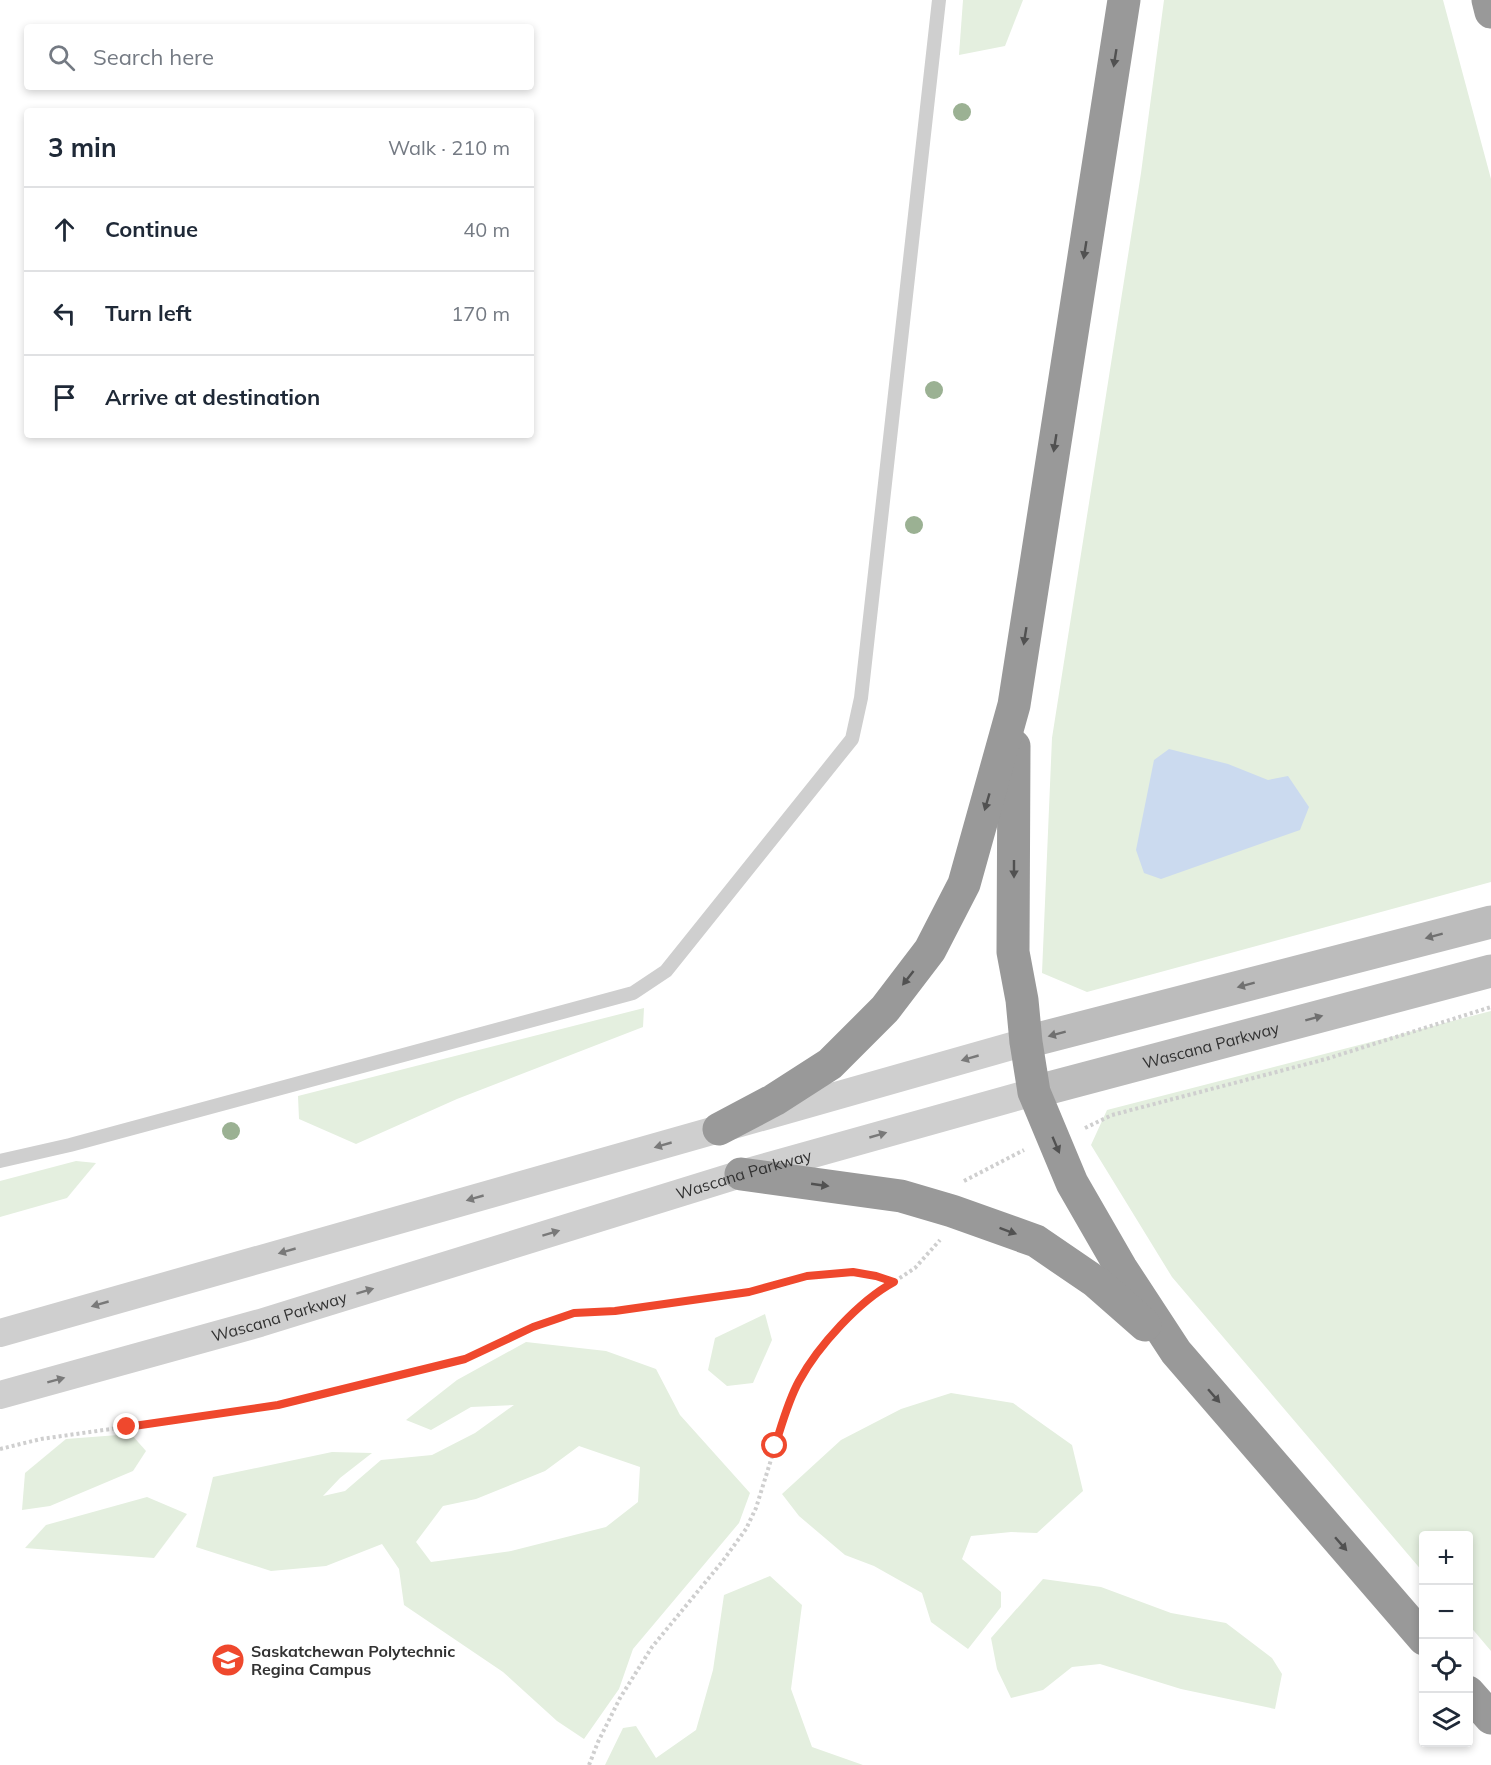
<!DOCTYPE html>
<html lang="en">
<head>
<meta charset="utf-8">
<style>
  body { margin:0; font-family:Mulish,sans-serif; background:#f6f6f7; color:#1f2937 }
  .controls { position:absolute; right:18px; bottom:18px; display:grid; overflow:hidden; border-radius:6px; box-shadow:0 3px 9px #0003 }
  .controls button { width:54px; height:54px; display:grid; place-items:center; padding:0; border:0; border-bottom:2px solid #e0e1e3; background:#fff; color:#1f2937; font:30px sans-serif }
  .stop { position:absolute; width:18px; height:18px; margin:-14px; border:4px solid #ef482d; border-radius:50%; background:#fff }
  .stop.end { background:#ef482d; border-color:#fff; box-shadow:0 2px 6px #0008 }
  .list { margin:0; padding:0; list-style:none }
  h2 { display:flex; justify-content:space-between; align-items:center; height:78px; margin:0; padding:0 24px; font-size:26px }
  h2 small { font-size:20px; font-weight:400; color:#747a83 }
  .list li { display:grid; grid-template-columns:39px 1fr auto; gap:18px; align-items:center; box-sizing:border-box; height:84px; padding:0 24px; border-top:2px solid #e0e1e3 }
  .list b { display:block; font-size:22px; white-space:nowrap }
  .list em { font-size:20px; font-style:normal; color:#747a83 }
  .icon { flex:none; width:33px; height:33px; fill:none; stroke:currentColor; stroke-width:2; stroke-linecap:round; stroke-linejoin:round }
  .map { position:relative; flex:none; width:1491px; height:1765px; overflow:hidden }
  .search { position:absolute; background:#fff; box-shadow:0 3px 9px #0003; left:24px; top:24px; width:510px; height:66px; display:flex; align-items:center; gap:15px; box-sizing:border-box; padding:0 21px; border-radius:6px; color:#747a83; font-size:22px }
  .panel { position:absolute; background:#fff; box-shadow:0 3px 9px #0003; left:24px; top:108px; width:510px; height:330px; border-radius:6px }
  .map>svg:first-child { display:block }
  .green { fill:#e4efdf; fill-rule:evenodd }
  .water { fill:#cbdaef }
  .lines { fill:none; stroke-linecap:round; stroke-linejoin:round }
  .path { stroke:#cfcfcf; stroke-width:4; stroke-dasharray:3 3; stroke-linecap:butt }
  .service { stroke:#cfcfcf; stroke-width:14 }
  .minor { stroke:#cfcfcf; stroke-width:28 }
  .secondary { stroke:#bcbcbc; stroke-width:33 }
  .motorway { stroke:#999; stroke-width:33 }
  .tree { fill:#9bb193 }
  .oneway { fill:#515151 }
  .oneway2 { fill:#707070 }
  .oneway3 { fill:#797979 }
  .route { stroke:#ef482d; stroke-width:8 }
  .labels { text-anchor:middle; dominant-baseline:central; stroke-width:6; stroke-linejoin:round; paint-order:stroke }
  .street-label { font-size:16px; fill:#323232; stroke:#fff }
  .poi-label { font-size:16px; font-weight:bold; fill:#323232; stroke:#fff; text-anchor:start }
</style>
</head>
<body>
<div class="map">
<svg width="1491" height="1765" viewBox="0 0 1491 1765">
  <rect width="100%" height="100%" fill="#fff"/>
  <g class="green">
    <polygon points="963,0 1023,0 1005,46 959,55"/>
    <polygon points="1164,0 1443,0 1491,179 1491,882 1087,992 1042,973 1052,738 1141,173"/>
    <polygon points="644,1008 643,1027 457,1099 356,1144 299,1119 298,1096"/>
    <polygon points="1491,1011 1491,1651 1469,1625 1468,1536 1424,1536 1423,1572 1172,1277 1091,1145 1107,1110"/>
    <polygon points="76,1161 96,1163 67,1198 0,1217 0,1181"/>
    <polygon points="765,1314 772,1340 753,1383 727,1386 708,1370 715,1338"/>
    <path d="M 526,1342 L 606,1351 L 656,1369 L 680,1415 L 750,1493 L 739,1523 L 633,1649 L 619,1689 L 584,1739 L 557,1721 L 503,1672 L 404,1605 L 399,1569 L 382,1544 L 326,1566 L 271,1571 L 196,1547 L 213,1477 L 332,1452 L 372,1453 L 340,1478 L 323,1496 L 345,1491 L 381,1460 L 432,1455 L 475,1433 L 514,1405 L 471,1407 L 431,1430 L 406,1420 L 457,1380 ZM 579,1446 L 640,1467 L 638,1502 L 606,1527 L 511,1551 L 431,1562 L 416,1542 L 443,1506 L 476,1499 L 545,1471 Z"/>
    <polygon points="951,1393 1013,1403 1072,1445 1083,1491 1037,1533 1011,1532 971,1536 962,1559 1001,1592 1001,1607 968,1649 931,1622 922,1593 874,1566 845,1555 799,1516 782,1494 841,1440 901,1409"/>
    <polygon points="131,1434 146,1451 133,1471 50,1506 22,1510 25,1473 66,1439"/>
    <polygon points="147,1497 187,1514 154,1558 25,1548 46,1525"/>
    <polygon points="770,1576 802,1605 791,1689 812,1747 863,1765 605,1765 623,1728 636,1726 656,1758 696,1730 713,1670 724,1595"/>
    <polygon points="1043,1579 1101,1587 1171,1613 1226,1623 1272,1658 1282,1674 1275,1709 1181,1689 1100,1664 1072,1667 1043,1690 1011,1698 997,1669 991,1638"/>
  </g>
  <polygon class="water" points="1169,749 1228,764 1268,780 1288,776 1309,807 1300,830 1161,879 1144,873 1136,850 1154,760"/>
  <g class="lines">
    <g class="path">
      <polyline points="1085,1128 1112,1115 1326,1059 1491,1007"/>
      <polyline points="964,1181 1024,1150"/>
      <polyline points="0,1449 41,1439 278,1405 465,1359 533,1327 574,1313 615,1311 749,1292 807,1276 853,1272 876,1276 893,1282"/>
      <polyline points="589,1765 598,1742 620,1698 652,1647 722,1562 746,1529 756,1508 788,1405 799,1381 816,1354 838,1328 871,1297 915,1268 940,1240"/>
    </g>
    <polyline class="service" points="0,1161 70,1145 633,993 666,971 852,739 861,698 939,0"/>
    <g class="minor">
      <polyline points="0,1333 1026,1042"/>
      <path id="s1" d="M 0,1395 L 260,1323 L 741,1174 L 1034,1092"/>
    </g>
    <g class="secondary">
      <polyline points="1026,1042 1491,922"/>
      <path id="s2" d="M 1034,1092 L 1491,971"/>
    </g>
    <g class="motorway">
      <polyline points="1488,0 1491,12"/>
      <polyline points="1014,746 1013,952 1022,1000 1026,1042 1034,1092 1072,1183 1121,1268 1176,1352 1424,1639"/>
      <polyline points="719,1129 774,1100 830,1064 885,1009 930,950 964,884 1014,705 1124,0"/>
      <polyline points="741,1174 901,1196 952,1211 1036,1241 1096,1282 1145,1325"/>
      <polyline points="1468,1692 1491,1718"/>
    </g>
  </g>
  <g class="tree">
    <circle cx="962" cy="112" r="9"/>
    <circle cx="934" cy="390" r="9"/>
    <circle cx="914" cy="525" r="9"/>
    <circle cx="231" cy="1131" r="9"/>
  </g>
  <defs><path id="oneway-solid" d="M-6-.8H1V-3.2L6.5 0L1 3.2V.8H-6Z" transform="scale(1.5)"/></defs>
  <g class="oneway">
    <use href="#oneway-solid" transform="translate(1115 58) rotate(99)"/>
    <use href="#oneway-solid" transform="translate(1085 250) rotate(99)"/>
    <use href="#oneway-solid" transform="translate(1055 443) rotate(99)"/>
    <use href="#oneway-solid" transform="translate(1025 636) rotate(99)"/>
    <use href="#oneway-solid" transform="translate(987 802) rotate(106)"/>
    <use href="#oneway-solid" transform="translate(1014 869) rotate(90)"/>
    <use href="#oneway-solid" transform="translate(908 978) rotate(128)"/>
    <use href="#oneway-solid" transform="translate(1056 1145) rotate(67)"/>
    <use href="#oneway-solid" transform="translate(820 1185) rotate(8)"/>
    <use href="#oneway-solid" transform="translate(1008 1231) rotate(20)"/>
    <use href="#oneway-solid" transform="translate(1214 1396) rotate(49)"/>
    <use href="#oneway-solid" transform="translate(1341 1544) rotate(49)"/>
  </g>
  <g class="oneway2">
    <use href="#oneway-solid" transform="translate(1434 936) rotate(165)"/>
    <use href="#oneway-solid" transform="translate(1246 985) rotate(165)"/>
    <use href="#oneway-solid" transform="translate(1314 1018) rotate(-15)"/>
    <use href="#oneway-solid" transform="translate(1057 1034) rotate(165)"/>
  </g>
  <g class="oneway3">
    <use href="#oneway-solid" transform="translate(970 1058) rotate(164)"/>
    <use href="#oneway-solid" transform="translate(878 1135) rotate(-16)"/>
    <use href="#oneway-solid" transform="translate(663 1145) rotate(164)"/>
    <use href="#oneway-solid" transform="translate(475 1198) rotate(164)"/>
    <use href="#oneway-solid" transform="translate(551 1233) rotate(-17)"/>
    <use href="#oneway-solid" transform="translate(287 1251) rotate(164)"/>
    <use href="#oneway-solid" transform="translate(365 1291) rotate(-17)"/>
    <use href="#oneway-solid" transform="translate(100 1304) rotate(164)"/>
    <use href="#oneway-solid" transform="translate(56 1380) rotate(-15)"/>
  </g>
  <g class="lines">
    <path class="route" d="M 127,1427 L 278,1405 L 465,1359 L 533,1327 L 574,1313 L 615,1311 L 749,1292 L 807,1276 L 853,1272 L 876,1276 L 894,1282 C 859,1301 818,1346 799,1381 C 788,1401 782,1424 775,1446"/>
  </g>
  <defs>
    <symbol id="university-disc" viewBox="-11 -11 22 22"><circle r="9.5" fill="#ef482d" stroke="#fff"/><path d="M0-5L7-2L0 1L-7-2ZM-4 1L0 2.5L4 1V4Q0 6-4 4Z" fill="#fff"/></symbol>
  </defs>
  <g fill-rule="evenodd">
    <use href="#university-disc" x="209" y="1641" width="38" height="38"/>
  </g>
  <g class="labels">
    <g class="street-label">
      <text stroke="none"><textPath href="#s2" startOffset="183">Wascana Parkway</textPath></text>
      <text stroke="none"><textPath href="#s1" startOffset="776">Wascana Parkway</textPath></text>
      <text stroke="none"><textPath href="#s1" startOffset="290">Wascana Parkway</textPath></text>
    </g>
    <g class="poi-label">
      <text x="251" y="1651">Saskatchewan Polytechnic<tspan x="251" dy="18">Regina Campus</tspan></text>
    </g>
  </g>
</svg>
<div class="controls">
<button>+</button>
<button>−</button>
<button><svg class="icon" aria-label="locate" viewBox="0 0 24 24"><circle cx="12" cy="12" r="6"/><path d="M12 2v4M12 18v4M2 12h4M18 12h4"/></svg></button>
<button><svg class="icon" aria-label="layers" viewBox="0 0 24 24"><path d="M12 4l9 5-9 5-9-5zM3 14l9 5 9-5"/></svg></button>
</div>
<div class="stop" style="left:775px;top:1446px"></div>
<div class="stop end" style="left:127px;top:1427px"></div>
<div class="search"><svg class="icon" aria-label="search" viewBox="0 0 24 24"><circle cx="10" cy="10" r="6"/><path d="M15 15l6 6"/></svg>Search here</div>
<section class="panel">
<h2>3 min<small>Walk · 210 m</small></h2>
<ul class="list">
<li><svg class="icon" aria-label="ahead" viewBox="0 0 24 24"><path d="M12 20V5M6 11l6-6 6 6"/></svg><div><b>Continue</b></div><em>40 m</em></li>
<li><svg class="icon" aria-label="left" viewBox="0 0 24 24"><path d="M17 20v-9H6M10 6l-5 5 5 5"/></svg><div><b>Turn left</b></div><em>170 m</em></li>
<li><svg class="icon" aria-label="arrive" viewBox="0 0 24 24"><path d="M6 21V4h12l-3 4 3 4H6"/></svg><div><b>Arrive at destination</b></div></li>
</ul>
</section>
</div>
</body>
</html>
